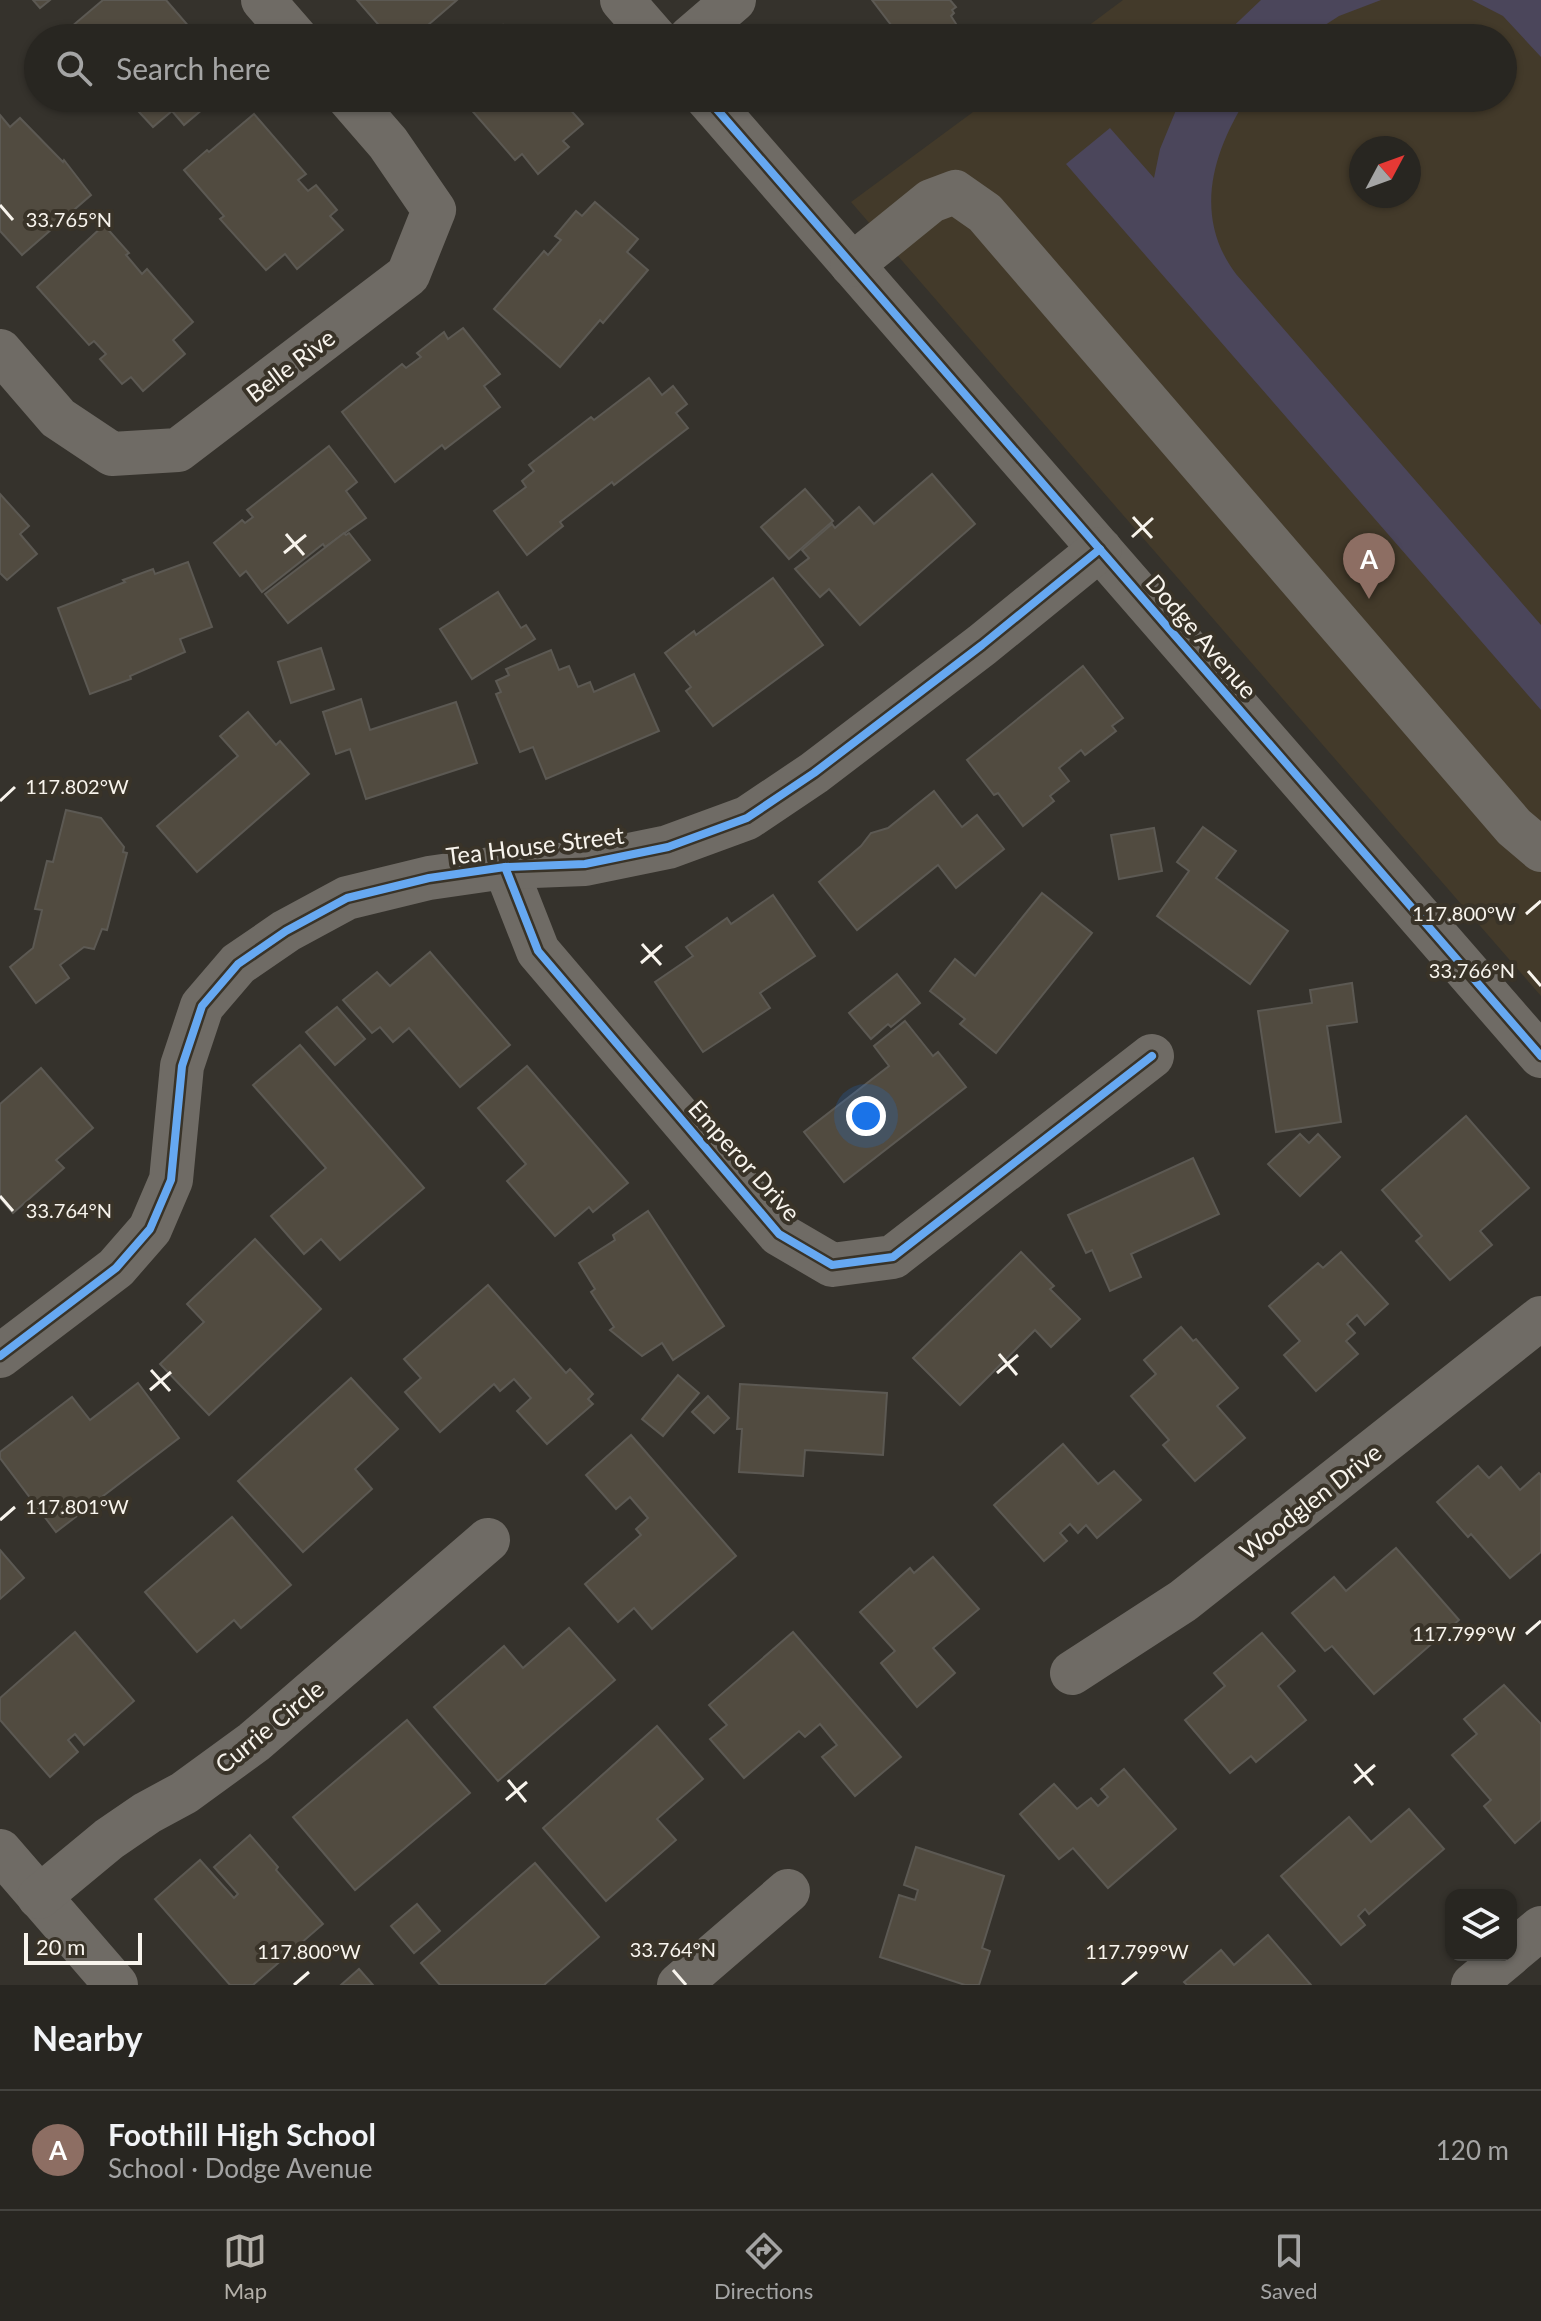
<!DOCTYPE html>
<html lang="en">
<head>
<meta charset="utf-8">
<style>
  body { margin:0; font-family:Lato,sans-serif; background:#302e2a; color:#f1f3f6 }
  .controls { position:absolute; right:24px; bottom:24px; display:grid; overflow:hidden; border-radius:16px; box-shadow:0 2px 6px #0004 }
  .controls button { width:72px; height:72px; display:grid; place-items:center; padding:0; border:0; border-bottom:2px solid #44433f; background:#282621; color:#f1f3f6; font:40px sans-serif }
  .compass { position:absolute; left:1349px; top:136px; width:72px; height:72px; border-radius:50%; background:#282621; box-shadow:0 2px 6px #0004; rotate:49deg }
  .scale { position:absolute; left:24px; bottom:20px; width:118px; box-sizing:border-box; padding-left:8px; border:4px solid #f8f4ed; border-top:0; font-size:22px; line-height:28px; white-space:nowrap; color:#f8f4ed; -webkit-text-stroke:6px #393328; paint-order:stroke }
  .you { position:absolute; left:866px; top:1116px; width:28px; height:28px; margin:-20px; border:6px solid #fff; border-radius:50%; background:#1a73e8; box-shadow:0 0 0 12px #1a73e833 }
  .badge { display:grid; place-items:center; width:52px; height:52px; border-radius:50%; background:#b4b0a9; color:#fff; font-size:26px; font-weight:700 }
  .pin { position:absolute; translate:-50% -66px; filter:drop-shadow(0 2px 4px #0008) }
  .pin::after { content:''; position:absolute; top:42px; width:28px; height:24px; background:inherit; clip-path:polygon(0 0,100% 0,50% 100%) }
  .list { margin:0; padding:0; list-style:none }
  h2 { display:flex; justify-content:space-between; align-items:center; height:104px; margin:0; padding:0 32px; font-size:34px }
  h2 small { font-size:26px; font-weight:400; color:#a5a5a5 }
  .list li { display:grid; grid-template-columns:52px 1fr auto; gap:24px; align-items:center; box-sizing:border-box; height:120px; padding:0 32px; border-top:2px solid #44433f }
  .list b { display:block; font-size:30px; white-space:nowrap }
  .list p { margin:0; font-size:26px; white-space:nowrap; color:#a5a5a5 }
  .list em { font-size:26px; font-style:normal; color:#a5a5a5 }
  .icon { flex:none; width:44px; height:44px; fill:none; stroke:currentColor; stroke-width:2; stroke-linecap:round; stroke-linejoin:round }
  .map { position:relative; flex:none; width:1541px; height:1985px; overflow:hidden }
  .search { position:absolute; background:#282621; box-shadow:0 2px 6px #0004; left:24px; right:24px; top:24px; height:88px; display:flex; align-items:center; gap:20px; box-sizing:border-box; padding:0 28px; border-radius:44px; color:#a5a5a5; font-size:30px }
  .sheet { height:224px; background:#282621 }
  nav { display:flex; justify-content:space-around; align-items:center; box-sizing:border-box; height:112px; border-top:2px solid #44433f; background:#282621; font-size:22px; color:#a5a5a5 }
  nav a { display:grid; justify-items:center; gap:4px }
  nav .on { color:#b4b0a9 }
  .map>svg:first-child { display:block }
  .built { fill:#433a2a; fill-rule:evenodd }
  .green { fill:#4b465b }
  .building { fill:#514b40; stroke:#5c5953; stroke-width:2 }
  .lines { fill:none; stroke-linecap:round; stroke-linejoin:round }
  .minor { stroke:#6f6b65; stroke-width:44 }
  .cycleway-casing { stroke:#393328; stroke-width:13 }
  .cycleway { stroke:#66a8f1; stroke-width:8 }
  .ticks { fill:none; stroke:#f8f4ed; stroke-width:3 }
  .labels { text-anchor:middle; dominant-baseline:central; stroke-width:8; stroke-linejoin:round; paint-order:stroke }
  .street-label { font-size:24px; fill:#f8f4ed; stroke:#393328 }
  .ticks-label { font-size:20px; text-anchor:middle; fill:#f8f4ed; stroke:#393328; stroke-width:8; stroke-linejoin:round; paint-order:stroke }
</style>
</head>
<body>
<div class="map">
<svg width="1541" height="1985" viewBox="0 0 1541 1985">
  <rect width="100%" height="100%" fill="#35322c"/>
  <path class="built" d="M 1123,0 L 1541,0 L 1541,996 L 851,202 L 992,98 L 1503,98 L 1503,38 L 1072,38 ZM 1361,148 L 1409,148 L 1409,196 L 1361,196 Z"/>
  <g class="green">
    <polygon points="1261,0 1381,0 1339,16 1305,38 1221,38"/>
    <polygon points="1472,0 1541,0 1541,57 1503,16"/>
    <path d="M 1181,98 L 1247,98 C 1212,153 1193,217 1236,274 L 1541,625 L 1541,710 L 1066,164 L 1110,128 L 1154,178 L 1160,149 Z"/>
  </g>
  <g class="building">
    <polygon points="33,0 50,0 40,8"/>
    <polygon points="103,0 166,0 191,29 186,35 189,38 81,38 71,27"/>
    <polygon points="357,0 457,0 413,38 390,38"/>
    <polygon points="872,0 950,0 956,7 952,10 954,13 951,16 965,38 929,38 924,31 915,38 901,38"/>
    <polygon points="503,25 514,38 480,38 485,34 488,38"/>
    <polygon points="126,98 216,98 184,125 172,111 153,127"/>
    <polygon points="461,98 560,98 583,124 563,141 569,147 538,174 522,154 515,160"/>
    <polygon points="254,114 306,174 298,180 308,191 316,185 337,210 330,216 343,230 297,269 285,254 266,270 220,219 224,216 184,170 207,150 209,152"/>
    <polygon points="0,115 10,127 20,118 63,162 64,160 91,195 22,255 0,231"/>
    <polygon points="595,202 638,239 627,252 648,270 603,323 600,320 560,367 494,309 544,251 548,255 561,240 555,236 576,211 582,216"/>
    <polygon points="104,225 129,253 126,255 142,274 147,269 193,322 173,340 185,354 143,391 131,377 122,384 100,359 106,354 94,341 89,345 37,287"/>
    <polygon points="463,328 500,374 484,386 500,407 445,449 442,445 395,482 342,412 402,364 406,368 421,357 417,353 444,332 448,339"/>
    <polygon points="649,378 662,395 673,386 687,404 676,413 688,428 614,485 612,482 560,522 563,526 527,555 494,511 526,487 522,481 534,471 529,465 591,417 594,420"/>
    <polygon points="329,446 357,482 346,491 366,518 325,547 323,544 262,592 246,571 240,576 214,543 242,520 245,523 253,517 247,510"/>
    <polygon points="932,474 975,524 860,625 829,589 820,597 795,569 809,558 802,550 832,524 835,528 859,507 874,524"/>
    <polygon points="805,489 833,521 789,559 761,527"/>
    <polygon points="0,494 29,526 20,534 37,554 7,580 0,573"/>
    <polygon points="344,533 346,535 349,533 370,560 288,623 265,594"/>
    <polygon points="188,562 212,627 180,639 185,652 130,676 131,679 90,694 58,608 125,582 123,580 153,569 155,574"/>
    <polygon points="773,578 823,645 713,726 686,691 691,687 665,653 694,631 696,635"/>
    <polygon points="498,592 521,628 526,625 535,639 472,679 440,629"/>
    <polygon points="321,648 334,689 291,703 278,662"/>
    <polygon points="551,650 559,670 569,666 578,687 590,682 594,692 634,674 659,731 546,779 533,747 520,752 496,694 501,692 496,681 509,675 506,669"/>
    <polygon points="1083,666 1123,718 1112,726 1116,731 1085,755 1081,750 1059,768 1069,781 1050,796 1054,801 1023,826 998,793 994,795 967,760"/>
    <polygon points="361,699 370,730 456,702 477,763 366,799 350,749 336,754 323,712"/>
    <polygon points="248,712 276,745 280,741 309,774 197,872 157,826 238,756 220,736"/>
    <polygon points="934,791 962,827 977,815 1004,849 956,888 938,865 857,930 819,882 861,846 871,833 888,828"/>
    <polygon points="66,810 101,818 124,847 123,852 127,853 107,930 102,929 94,949 84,947 60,965 69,978 36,1003 10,967 33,948 42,910 35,909 47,861 53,862"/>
    <polygon points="1203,827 1236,851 1216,878 1288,931 1250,984 1157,916 1189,871 1177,862"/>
    <polygon points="1154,828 1162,871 1119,879 1111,835"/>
    <polygon points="1042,893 1092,933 996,1053 960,1024 965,1019 930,991 955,959 975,976"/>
    <polygon points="773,895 815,956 760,993 770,1008 703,1052 655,982 693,956 686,947 727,918 731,924"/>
    <polygon points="430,952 510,1045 460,1087 409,1028 393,1042 380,1027 372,1033 343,1000 377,972 390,986"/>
    <polygon points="897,974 920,1003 891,1027 888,1024 871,1039 849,1013"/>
    <polygon points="1352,983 1357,1022 1327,1026 1341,1122 1276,1132 1258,1011 1312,1003 1310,990"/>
    <polygon points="337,1007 365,1039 335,1065 306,1032"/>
    <polygon points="905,1021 933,1056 938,1052 966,1087 844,1182 804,1132 889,1066 874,1046"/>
    <polygon points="300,1045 424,1188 340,1260 321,1239 304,1254 271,1216 326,1168 253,1085"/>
    <polygon points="527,1066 628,1183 593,1212 589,1207 555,1236 507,1181 526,1164 478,1108"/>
    <polygon points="41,1068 93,1128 56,1160 64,1168 13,1213 0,1198 0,1104"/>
    <polygon points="1466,1116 1529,1188 1480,1231 1492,1245 1450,1280 1416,1241 1422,1236 1382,1190"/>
    <polygon points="1300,1134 1309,1143 1318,1134 1340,1157 1300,1196 1268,1164"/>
    <polygon points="1193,1158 1219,1214 1131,1254 1141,1277 1110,1291 1092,1250 1086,1253 1068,1215"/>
    <polygon points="648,1211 724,1326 673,1360 662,1343 642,1356 610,1330 614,1327 591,1292 595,1289 579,1263 615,1240 613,1235"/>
    <polygon points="255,1239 321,1309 209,1415 160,1364 204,1322 187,1304"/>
    <polygon points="1021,1252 1054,1286 1050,1289 1080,1319 1051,1347 1035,1330 960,1405 913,1358"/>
    <polygon points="1341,1252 1388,1304 1365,1325 1357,1315 1347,1324 1355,1333 1346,1341 1358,1354 1316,1391 1284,1355 1300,1341 1269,1306 1318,1263 1323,1268"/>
    <polygon points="488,1285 566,1373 570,1369 593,1394 588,1399 593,1404 547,1444 517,1411 531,1398 514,1379 500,1391 494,1384 440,1432 405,1392 421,1378 404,1359"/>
    <polygon points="1181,1327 1193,1341 1196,1339 1238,1388 1217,1406 1245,1438 1195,1481 1163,1445 1169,1440 1131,1396 1156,1374 1144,1360"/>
    <polygon points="678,1375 699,1393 663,1436 642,1419"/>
    <polygon points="351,1378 398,1429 355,1469 372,1489 303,1552 238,1481"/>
    <polygon points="138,1383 179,1438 56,1532 0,1458 0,1452 72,1397 90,1420"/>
    <polygon points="740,1384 887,1393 883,1455 805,1450 803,1476 739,1472 742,1429 737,1429"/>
    <polygon points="708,1396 729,1418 714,1433 692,1412"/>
    <polygon points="631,1435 736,1556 652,1629 634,1608 618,1622 585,1584 641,1535 636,1529 648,1518 630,1497 616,1509 586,1475"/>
    <polygon points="1063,1444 1098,1484 1114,1471 1141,1500 1097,1538 1086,1525 1078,1533 1070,1524 1060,1533 1067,1541 1044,1561 994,1505"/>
    <polygon points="1478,1466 1489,1478 1501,1467 1520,1490 1539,1473 1541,1475 1541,1552 1510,1578 1471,1534 1468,1537 1437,1502"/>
    <polygon points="232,1517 291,1585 241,1628 234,1620 197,1652 145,1592"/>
    <polygon points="1396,1548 1459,1620 1374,1694 1332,1646 1325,1651 1292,1613 1334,1577 1346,1591"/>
    <polygon points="0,1550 24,1578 0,1599"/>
    <polygon points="933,1557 979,1609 933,1648 955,1673 917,1707 881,1663 895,1651 860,1612 910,1568 914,1573"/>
    <polygon points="569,1628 615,1680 498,1781 434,1707 504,1646 523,1668"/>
    <polygon points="75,1632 134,1701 84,1745 75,1734 68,1740 78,1752 50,1777 0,1720 0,1698"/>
    <polygon points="793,1632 901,1757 855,1796 822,1757 837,1745 820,1724 805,1737 799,1731 744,1778 710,1739 727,1725 709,1705"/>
    <polygon points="1262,1633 1295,1671 1278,1686 1306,1720 1256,1762 1251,1756 1230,1773 1185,1720 1225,1686 1214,1673"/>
    <polygon points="1504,1685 1541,1724 1541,1820 1515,1843 1484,1806 1491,1800 1452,1755 1477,1734 1464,1719"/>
    <polygon points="407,1720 470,1793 355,1890 293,1817"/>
    <polygon points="657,1726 703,1779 657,1819 676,1840 606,1901 543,1828"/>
    <polygon points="1124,1769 1176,1829 1108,1888 1073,1848 1059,1859 1020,1814 1054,1784 1077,1809 1091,1798 1098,1806 1108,1797 1101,1789"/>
    <polygon points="1409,1809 1444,1849 1369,1914 1365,1909 1358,1916 1365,1925 1341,1945 1281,1876 1349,1817 1371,1842"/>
    <polygon points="250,1835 278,1867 276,1870 323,1924 253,1985 230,1985 155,1899 200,1860 234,1898 238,1894 214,1867"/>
    <polygon points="916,1847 1004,1876 982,1948 990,1951 979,1985 965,1985 880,1957 899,1895 915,1900 918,1890 904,1885"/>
    <polygon points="535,1863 599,1937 544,1985 440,1985 421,1963"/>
    <polygon points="417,1904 440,1931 414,1953 391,1926"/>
    <polygon points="1268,1935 1311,1985 1187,1985 1184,1982 1221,1950 1234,1965"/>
    <polygon points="359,1969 373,1985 341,1985"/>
  </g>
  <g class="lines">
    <g class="minor">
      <polyline points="263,0 296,38"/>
      <polyline points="622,0 655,38"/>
      <polyline points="690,38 734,0"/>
      <polyline points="707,98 1541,1056"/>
      <polyline points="852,265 931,201 955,192 985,213 1514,827 1541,850"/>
      <polyline points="0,351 58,418 112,454 178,450 408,275 434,210 388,143 349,98"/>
      <polyline points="505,867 538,951 779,1234 832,1265 893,1257 1152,1056"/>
      <polyline points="0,1356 116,1268 150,1229 171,1180 182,1066 202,1006 238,964 286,931 347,898 429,878 505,867 585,864 668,847 747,818 814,773 982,645 1100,549"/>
      <polyline points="1072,1673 1183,1601 1541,1318"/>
      <polyline points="0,1851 116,1985"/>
      <polyline points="39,1897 109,1839 147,1813 184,1793 254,1742 488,1540"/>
      <polyline points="1511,1953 1541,1928"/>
      <polyline points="679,1985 788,1891"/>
      <polyline points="1473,1985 1509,1955"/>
    </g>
    <defs>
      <g id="cycleway">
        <polyline points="707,98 1541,1056"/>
        <polyline points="505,867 538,951 779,1234 832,1265 893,1257 1152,1056"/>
        <polyline points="0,1356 116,1268 150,1229 171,1180 182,1066 202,1006 238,964 286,931 347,898 429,878 505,867 585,864 668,847 747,818 814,773 982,645 1100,549"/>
      </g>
    </defs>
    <use href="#cycleway" class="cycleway-casing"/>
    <use href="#cycleway" class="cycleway"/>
  </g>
  <path class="ticks" d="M 0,205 L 13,220M 1133,517 L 1152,538M 286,534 L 304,555M 1132,537 L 1153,518M 284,553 L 306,535M 0,801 L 15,787M 1526,914 L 1541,901M 642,944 L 661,965M 641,963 L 662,945M 1528,971 L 1541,986M 0,1196 L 13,1211M 999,1354 L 1017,1375M 151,1370 L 170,1391M 997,1373 L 1018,1355M 150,1390 L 171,1372M 0,1520 L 15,1507M 1526,1634 L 1541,1621M 1355,1764 L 1373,1785M 508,1780 L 526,1802M 1354,1783 L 1375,1765M 506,1800 L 527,1782M 673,1970 L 686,1985M 294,1985 L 309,1972M 1122,1985 L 1137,1972"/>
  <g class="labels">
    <g class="street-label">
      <text transform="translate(290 365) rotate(-37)">Belle Rive</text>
      <text transform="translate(1202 636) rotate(49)">Dodge Avenue</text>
      <text transform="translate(535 845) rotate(-7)">Tea House Street</text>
      <text transform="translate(745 1160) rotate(48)">Emperor Drive</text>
      <text transform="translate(1310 1501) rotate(-38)">Woodglen Drive</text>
      <text transform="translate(269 1726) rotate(-39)">Currie Circle</text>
    </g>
  </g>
  <g class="ticks-label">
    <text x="69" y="227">33.765°N</text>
    <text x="77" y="794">117.802°W</text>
    <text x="1464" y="921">117.800°W</text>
    <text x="1472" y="978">33.766°N</text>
    <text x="69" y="1218">33.764°N</text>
    <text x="77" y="1514">117.801°W</text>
    <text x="1464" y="1641">117.799°W</text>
    <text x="673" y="1957">33.764°N</text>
    <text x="309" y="1959">117.800°W</text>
    <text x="1137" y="1959">117.799°W</text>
  </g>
</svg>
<div class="controls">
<button><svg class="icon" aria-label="layers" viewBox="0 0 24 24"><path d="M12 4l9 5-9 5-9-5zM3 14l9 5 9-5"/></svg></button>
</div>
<svg class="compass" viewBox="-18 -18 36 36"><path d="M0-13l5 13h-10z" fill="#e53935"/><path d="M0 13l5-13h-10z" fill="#a5a5a5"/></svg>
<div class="scale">20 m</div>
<div class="you"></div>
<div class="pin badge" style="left:1369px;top:599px;background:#8d6e63">A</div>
<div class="search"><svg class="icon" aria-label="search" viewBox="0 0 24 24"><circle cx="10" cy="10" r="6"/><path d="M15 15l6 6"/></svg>Search here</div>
</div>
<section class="sheet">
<h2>Nearby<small></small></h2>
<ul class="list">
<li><span class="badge" style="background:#8d6e63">A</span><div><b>Foothill High School</b><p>School · Dodge Avenue</p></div><em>120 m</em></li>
</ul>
</section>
<nav>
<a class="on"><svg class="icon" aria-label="map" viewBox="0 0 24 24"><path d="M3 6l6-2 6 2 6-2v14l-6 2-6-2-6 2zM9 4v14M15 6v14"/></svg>Map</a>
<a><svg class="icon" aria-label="directions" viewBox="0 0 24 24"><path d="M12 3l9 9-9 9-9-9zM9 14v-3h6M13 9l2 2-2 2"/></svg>Directions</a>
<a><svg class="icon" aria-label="saved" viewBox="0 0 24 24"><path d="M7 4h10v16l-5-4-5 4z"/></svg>Saved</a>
</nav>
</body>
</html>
